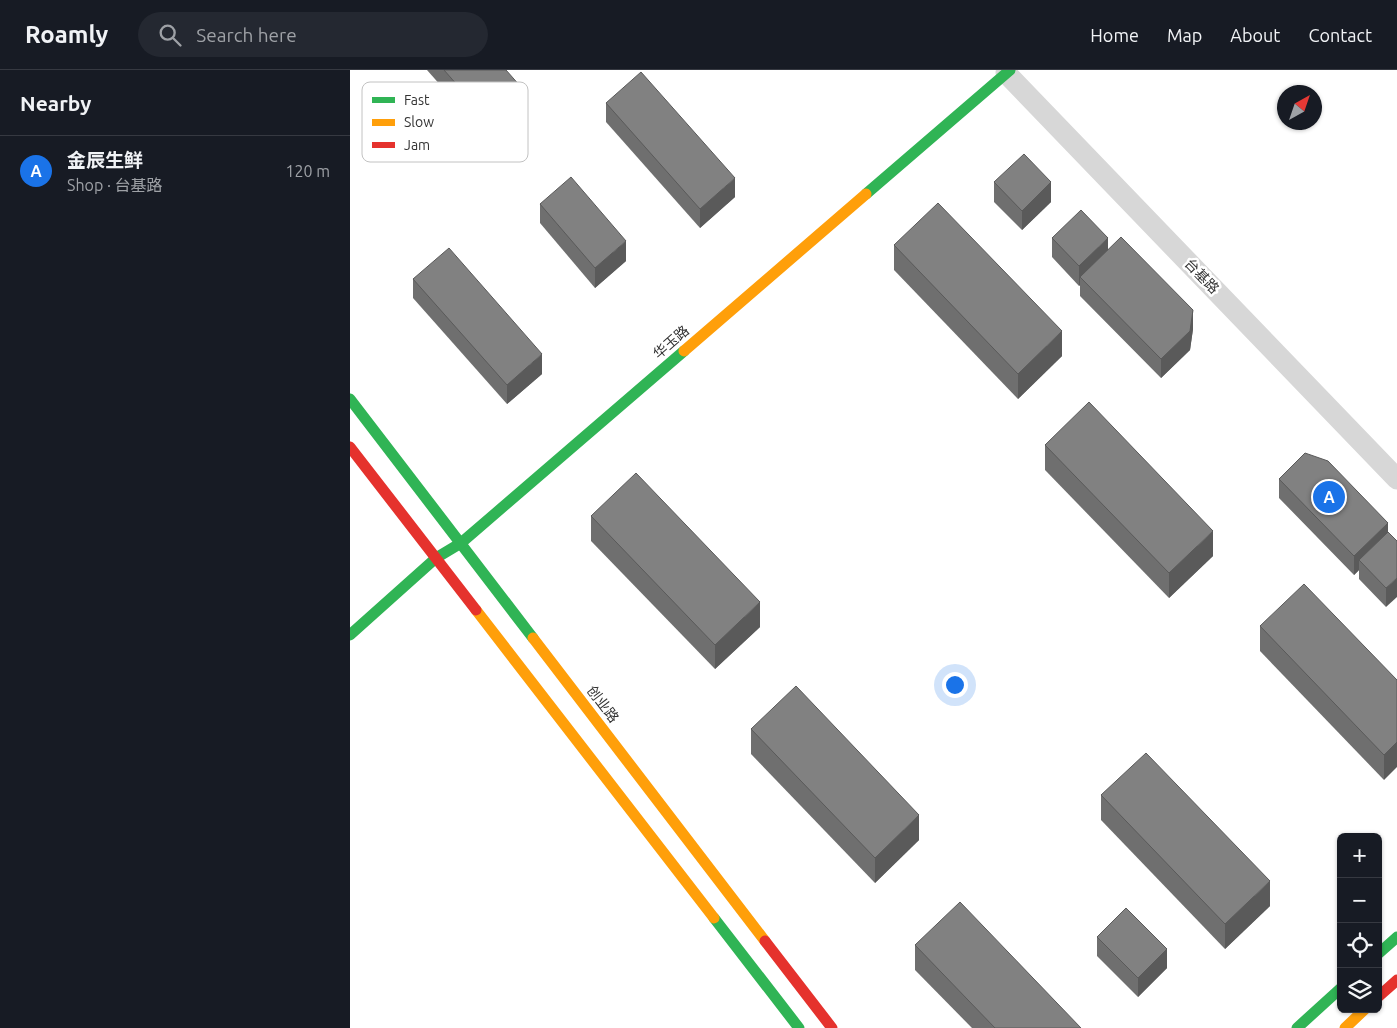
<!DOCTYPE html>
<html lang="en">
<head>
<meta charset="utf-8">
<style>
  body { margin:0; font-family:Ubuntu,"Noto Sans SC",sans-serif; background:#242831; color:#f1f3f6 }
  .controls { position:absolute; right:15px; bottom:15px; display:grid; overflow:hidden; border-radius:8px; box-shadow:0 1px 4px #0004 }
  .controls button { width:45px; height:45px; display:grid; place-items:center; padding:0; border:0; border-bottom:1px solid #363941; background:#171b24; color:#f1f3f6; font:25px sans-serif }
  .compass { position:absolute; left:927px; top:15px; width:45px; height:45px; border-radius:50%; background:#171b24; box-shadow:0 1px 4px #0004; rotate:40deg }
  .you { position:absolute; left:604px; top:614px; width:18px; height:18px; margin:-12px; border:4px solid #fff; border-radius:50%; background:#1a73e8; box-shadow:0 0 0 8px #1a73e833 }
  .badge { display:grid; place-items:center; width:32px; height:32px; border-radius:50%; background:#1a73e8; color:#fff; font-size:16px; font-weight:700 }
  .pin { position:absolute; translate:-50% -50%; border:2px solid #fff; box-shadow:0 1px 5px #0006 }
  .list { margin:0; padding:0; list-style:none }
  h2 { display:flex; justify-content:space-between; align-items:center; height:65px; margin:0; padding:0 20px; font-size:21px }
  h2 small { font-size:16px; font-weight:400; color:#9ea1a6 }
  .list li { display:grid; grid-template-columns:32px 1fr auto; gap:15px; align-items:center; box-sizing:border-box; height:70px; padding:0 20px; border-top:1px solid #363941 }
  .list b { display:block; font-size:19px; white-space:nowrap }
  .list p { margin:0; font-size:16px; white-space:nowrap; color:#9ea1a6 }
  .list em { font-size:16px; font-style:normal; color:#9ea1a6 }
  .icon { flex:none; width:28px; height:28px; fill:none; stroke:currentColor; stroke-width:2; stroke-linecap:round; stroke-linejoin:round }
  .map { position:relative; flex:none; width:1047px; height:958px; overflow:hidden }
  header { display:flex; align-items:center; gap:30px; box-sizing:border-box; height:70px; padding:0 25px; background:#171b24; border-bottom:1px solid #363941 }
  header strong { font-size:24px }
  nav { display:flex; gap:28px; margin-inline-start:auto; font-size:18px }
  .search { width:350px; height:45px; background:#242831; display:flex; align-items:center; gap:12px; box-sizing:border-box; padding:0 18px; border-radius:28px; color:#9ea1a6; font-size:19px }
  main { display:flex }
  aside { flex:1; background:#171b24 }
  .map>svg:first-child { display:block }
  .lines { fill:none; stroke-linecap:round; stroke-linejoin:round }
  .street { stroke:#d7d7d7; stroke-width:21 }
  .fast { stroke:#30b455; stroke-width:11 }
  .slow { stroke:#ff9f0a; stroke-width:11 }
  .jam { stroke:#e5322d; stroke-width:11 }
  .wall { fill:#6f6f6f }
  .shaded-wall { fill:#5a5a5a }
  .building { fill:#818181; stroke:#5a5a5a }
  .labels { text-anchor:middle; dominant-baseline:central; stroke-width:5; stroke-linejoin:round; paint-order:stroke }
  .street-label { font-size:14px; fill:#333; stroke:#fff }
  .key { fill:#fff; stroke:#c2c2c2; stroke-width:1 }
  .key-label { font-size:14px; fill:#333 }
</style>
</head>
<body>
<header>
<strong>Roamly</strong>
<div class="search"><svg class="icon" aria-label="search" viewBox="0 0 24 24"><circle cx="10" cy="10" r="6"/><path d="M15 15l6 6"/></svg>Search here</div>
<nav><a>Home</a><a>Map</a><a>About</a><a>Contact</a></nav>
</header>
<main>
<aside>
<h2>Nearby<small></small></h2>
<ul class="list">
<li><span class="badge">A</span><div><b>金辰生鲜</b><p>Shop · 台基路</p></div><em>120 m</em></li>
</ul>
</aside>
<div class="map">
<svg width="1047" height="958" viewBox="0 0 1047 958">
  <rect width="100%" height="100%" fill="#fff"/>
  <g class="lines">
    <polyline class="street" points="656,3 1047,409"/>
    <g class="fast">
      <polyline points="516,124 660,0"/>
      <polyline points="0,329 183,568"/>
      <polyline points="0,565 86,488 111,473 334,281"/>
      <polyline points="364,848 449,958"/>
      <polyline points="1028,884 1047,867"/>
      <polyline points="947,958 991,918"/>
    </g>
    <g class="slow">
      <polyline points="334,281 516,124"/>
      <polyline points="126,540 364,848"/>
      <polyline points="183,568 415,871"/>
      <polyline points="995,958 1015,939"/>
    </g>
    <g class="jam">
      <polyline points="0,377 126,540"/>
      <polyline points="415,871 482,958"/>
      <polyline points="1028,927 1047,910"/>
    </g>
  </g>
  <g class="wall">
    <polygon points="77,0 156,0 171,37 136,67"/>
    <polygon points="256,33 385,127 350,158 256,52"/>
    <polygon points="644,112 701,132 672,160 644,132"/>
    <polygon points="190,134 276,191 245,218 190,153"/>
    <polygon points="702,168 758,179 843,259 840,280 811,308 730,226 730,215 729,216 702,187"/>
    <polygon points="544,175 712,286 668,329 544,200"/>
    <polygon points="63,209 192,304 157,334 63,228"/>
    <polygon points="695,375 863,486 819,528 695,400"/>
    <polygon points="929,409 1038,453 1036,537 1009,509 1009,500 1004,505 929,428"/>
    <polygon points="241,446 410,557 365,599 241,471"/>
    <polygon points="910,556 1047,610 1034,710 910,581"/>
    <polygon points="401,659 569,770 525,813 401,684"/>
    <polygon points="751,725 920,836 875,879 751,750"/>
    <polygon points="747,867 817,898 788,927 747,886"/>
    <polygon points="565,875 731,958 622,958 565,900"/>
  </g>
  <g class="shaded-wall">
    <polygon points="171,17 171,37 136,67 136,48"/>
    <polygon points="385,108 385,127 350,158 350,139"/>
    <polygon points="701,112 701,132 672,160 672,141"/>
    <polygon points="758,168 758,187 730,207 730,215 729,216 729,196"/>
    <polygon points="276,171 276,191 245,218 245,198"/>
    <polygon points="843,240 843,259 840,280 811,308 811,289"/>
    <polygon points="712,261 712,286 668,329 668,304"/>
    <polygon points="192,284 192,304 157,334 157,315"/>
    <polygon points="1038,453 1038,472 1009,490 1009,500 1004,505 1004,486"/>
    <polygon points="863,461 863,486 819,528 819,503"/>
    <polygon points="1047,508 1047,527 1036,537 1036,518"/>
    <polygon points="410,532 410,557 365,599 365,575"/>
    <polygon points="1047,672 1047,697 1034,710 1034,685"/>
    <polygon points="569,745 569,770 525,813 525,788"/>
    <polygon points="920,811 920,836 875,879 875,854"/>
    <polygon points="817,879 817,898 788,927 788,908"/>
  </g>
  <g class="building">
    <polygon points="94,0 156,0 171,17 136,48"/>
    <polygon points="291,2 385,108 350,139 256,33"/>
    <polygon points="674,84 701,112 672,141 644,112"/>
    <polygon points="221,107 276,171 245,198 190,134"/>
    <polygon points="588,133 712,261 668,304 544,175"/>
    <polygon points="731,140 758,168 729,196 702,168"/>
    <polygon points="771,167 843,240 840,261 811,289 730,207"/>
    <polygon points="99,178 192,284 157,315 63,209"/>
    <polygon points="739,332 863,461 819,503 695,375"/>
    <polygon points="955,383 978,391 1038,453 1004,486 929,409"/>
    <polygon points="286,403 410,532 365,575 241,446"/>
    <polygon points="1038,462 1047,471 1047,508 1036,518 1009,490"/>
    <polygon points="954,514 1047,610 1047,672 1034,685 910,556"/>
    <polygon points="446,616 569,745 525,788 401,659"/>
    <polygon points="796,683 920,811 875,854 751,725"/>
    <polygon points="610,832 731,958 645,958 565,875"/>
    <polygon points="776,838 817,879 788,908 747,867"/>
  </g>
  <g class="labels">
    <g class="street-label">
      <text transform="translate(852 206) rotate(46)">台基路</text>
      <text transform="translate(321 272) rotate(-41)">华玉路</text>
      <text transform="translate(253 634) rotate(53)">创业路</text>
    </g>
  </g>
  <rect x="12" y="12" width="166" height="80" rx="8" class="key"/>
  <rect x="22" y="27" width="23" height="6" fill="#30b455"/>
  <rect x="22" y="49" width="23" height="7" fill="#ff9f0a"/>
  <rect x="22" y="72" width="23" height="6" fill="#e5322d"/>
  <g class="key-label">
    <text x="54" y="35">Fast</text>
    <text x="54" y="57">Slow</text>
    <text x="54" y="80">Jam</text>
  </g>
</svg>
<div class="controls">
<button>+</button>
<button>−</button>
<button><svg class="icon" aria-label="locate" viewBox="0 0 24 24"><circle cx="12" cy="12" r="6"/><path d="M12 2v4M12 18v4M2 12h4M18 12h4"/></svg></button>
<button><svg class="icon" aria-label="layers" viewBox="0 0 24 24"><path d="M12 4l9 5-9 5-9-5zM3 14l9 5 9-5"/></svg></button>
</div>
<svg class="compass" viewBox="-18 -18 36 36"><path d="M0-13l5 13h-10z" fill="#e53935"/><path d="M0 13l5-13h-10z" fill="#9ea1a6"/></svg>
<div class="you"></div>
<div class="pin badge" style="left:979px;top:427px">A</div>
</div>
</main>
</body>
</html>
